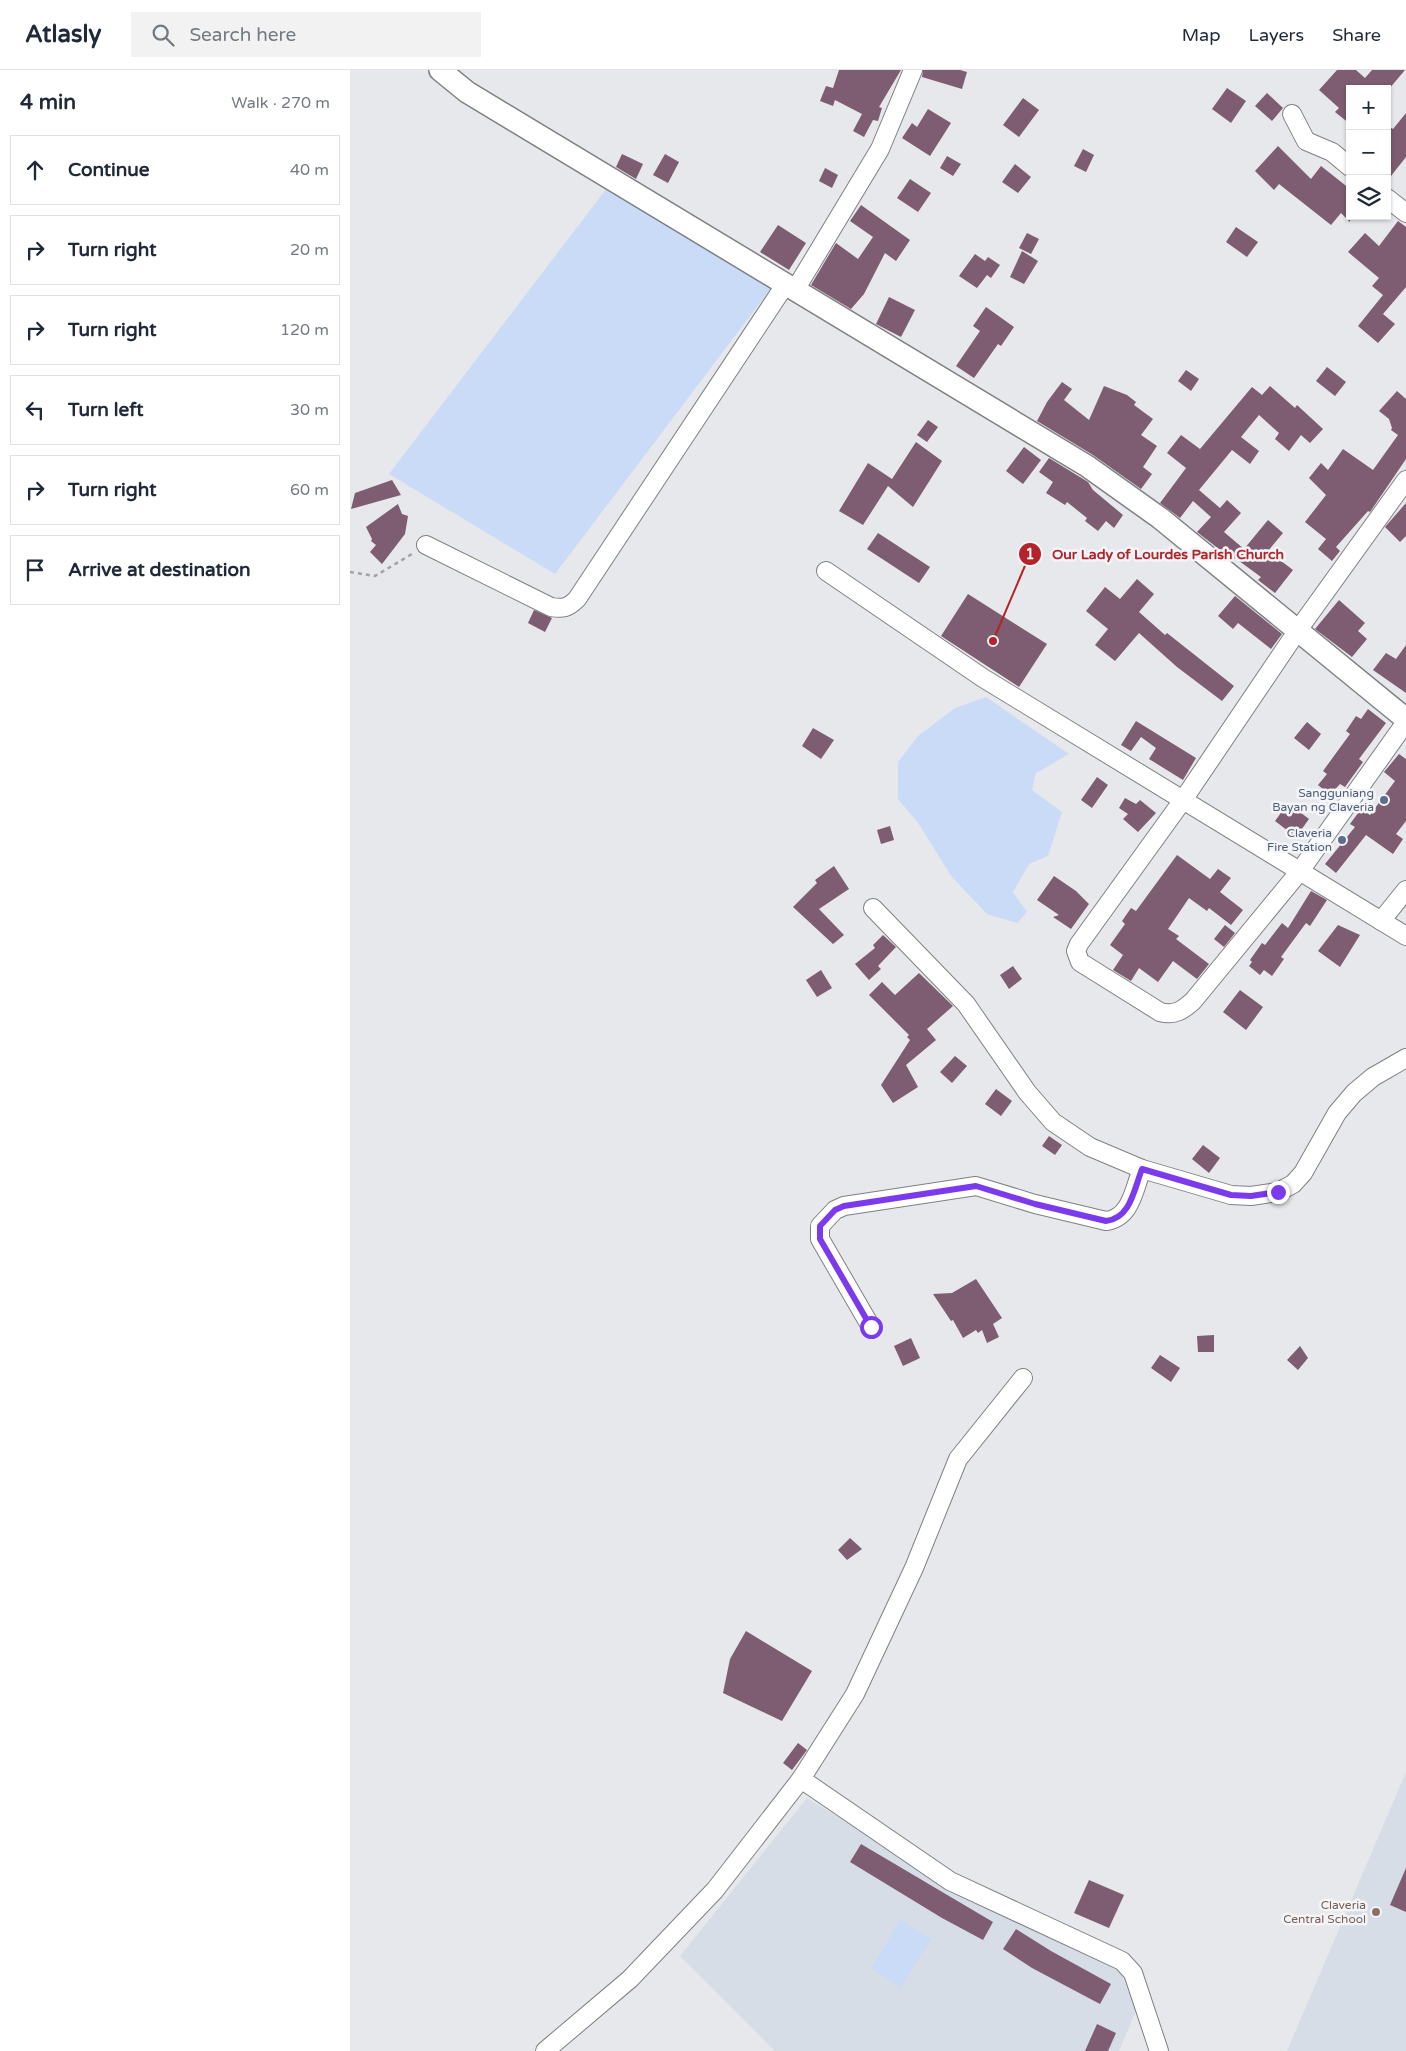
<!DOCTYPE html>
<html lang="en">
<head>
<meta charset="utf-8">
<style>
  body { margin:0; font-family:"Varela Round",sans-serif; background:#f2f2f3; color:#1f2937 }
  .controls { position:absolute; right:15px; top:15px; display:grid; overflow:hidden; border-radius:0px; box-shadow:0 1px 4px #0004 }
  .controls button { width:45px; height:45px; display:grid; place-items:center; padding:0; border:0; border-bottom:1px solid #e0e1e3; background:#fff; color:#1f2937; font:25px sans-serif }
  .stop { position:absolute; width:15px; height:15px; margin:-11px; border:4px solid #7c3aed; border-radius:50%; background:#fff }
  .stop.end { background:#7c3aed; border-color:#fff; box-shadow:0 1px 5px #0008 }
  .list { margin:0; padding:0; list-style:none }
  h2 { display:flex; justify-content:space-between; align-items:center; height:65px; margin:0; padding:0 20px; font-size:21px }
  h2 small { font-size:16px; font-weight:400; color:#747a83 }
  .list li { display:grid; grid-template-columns:32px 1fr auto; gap:15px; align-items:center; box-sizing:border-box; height:70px; margin:0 10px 10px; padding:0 10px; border:1px solid #e0e1e3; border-radius:0px }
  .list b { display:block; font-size:19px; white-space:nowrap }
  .list em { font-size:16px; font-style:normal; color:#747a83 }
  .icon { flex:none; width:28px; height:28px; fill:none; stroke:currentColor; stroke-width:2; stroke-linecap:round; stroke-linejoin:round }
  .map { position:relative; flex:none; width:1056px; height:1981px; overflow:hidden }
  header { display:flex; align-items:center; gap:30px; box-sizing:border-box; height:70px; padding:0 25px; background:#fff; border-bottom:1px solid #e0e1e3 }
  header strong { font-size:24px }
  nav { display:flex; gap:28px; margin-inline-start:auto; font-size:18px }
  .search { width:350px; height:45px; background:#f2f2f3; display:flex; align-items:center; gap:12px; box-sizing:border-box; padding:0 18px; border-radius:0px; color:#747a83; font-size:19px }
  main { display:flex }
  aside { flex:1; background:#fff }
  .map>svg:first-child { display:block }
  .built { fill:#d7dde6 }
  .green { fill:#c9dbf7 }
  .building { fill:#7e5c71 }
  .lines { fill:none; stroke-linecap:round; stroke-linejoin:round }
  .minor-casing { stroke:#7e8082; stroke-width:20 }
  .tertiary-casing { stroke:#7e8082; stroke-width:24 }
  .path { stroke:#a1a2a4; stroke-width:2.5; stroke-dasharray:4 4; stroke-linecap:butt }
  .minor { stroke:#fff; stroke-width:18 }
  .tertiary { stroke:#fff; stroke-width:21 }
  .route { stroke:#7c3aed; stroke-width:6 }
  .service-dot { fill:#5c6f8a; stroke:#f4f5f8; stroke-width:2 }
  .education-dot { fill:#8d6e63; stroke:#f4f5f8; stroke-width:2 }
  .labels { text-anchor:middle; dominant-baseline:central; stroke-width:5; stroke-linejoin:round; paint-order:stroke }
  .service-label { font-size:12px; fill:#4e5e75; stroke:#f4f5f8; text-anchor:end }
  .education-label { font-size:12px; fill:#785e54; stroke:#f4f5f8; text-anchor:end }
  .leader { fill:none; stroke:#b42328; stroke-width:2 }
  .callout-dot { fill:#b42328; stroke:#f4f5f8; stroke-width:2 }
  .mark-label { font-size:15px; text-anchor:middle; font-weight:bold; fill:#fff }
  .callout-label { font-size:14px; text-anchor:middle; font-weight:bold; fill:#b42328; stroke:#f4f5f8; stroke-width:5; stroke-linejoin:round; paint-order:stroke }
</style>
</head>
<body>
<header>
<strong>Atlasly</strong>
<div class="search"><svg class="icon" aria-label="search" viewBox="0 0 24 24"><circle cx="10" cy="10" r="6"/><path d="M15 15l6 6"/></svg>Search here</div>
<nav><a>Map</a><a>Layers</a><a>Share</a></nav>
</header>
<main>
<aside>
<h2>4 min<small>Walk · 270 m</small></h2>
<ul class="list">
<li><svg class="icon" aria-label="ahead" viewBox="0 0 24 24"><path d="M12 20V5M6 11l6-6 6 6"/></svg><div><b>Continue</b></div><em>40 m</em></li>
<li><svg class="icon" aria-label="right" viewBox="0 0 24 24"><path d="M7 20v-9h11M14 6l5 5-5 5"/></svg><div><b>Turn right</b></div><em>20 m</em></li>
<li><svg class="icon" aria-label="right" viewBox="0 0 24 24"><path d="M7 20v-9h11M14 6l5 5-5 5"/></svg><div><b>Turn right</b></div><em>120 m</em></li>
<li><svg class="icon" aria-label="left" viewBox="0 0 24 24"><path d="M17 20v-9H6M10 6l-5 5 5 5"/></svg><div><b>Turn left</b></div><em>30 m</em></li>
<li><svg class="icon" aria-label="right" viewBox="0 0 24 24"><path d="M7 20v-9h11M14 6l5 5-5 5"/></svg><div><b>Turn right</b></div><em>60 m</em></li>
<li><svg class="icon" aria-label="arrive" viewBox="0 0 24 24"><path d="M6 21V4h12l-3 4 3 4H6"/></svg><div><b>Arrive at destination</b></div></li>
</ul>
</aside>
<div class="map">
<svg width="1056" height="1981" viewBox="0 0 1056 1981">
  <rect width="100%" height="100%" fill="#e7e8eb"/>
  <g class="built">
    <polygon points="1056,1702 1056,1981 937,1981"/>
    <polygon points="457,1728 616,1825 770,1899 786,1941 769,1981 425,1981 330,1886"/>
  </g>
  <g class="green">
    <polygon points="257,118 422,217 205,504 39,404"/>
    <polygon points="636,627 719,684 686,703 682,720 712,742 698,786 679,794 663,822 677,842 667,853 637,844 602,807 568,753 548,729 548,692 568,666 605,638"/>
    <polygon points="551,1850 581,1869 551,1917 521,1898"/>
  </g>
  <g class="building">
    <polygon points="489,0 551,0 529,37 532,38 528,51 523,50 514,67 503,61 512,44 485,30 483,36 470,31 476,16 483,18"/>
    <polygon points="573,0 610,0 617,2 612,19 572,7"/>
    <polygon points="987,0 1006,0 1015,8 1022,0 1055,0 1039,19 1000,19 1000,54 985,42 989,38 969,20"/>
    <polygon points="877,18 896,31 881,53 862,39"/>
    <polygon points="917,23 933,38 922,51 905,36"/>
    <polygon points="673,28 689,40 669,67 653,55"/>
    <polygon points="578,39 601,53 580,86 552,68 562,53 567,57"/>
    <polygon points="1056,43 1056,87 1037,111 1037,55 1043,59"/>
    <polygon points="928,76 961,109 971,96 1000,119 1000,152 991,143 981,155 929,114 924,120 905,101"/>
    <polygon points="733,79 744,85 736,102 724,96"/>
    <polygon points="272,84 293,94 286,109 266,97"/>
    <polygon points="315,84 329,92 318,113 303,105"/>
    <polygon points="597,86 611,94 603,106 590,98"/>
    <polygon points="665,94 681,107 668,123 652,112"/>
    <polygon points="475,98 488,105 482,118 469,111"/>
    <polygon points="560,109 581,123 568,142 547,128"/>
    <polygon points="511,135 560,170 546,191 535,183 514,224 501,239 461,215 486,173 508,189 523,167 500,151"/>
    <polygon points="1048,151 1056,157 1056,217 1033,244 1045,254 1028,273 1008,256 1033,225 1022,216 1029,208 998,182 1015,163 1029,176"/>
    <polygon points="428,155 456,173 439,200 410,182"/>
    <polygon points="886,157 908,172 897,187 876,172"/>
    <polygon points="677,163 689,169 681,184 669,178"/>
    <polygon points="672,181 688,191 674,214 660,207"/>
    <polygon points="625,184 635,191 638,187 650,195 641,208 637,205 627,218 609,206"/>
    <polygon points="539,227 565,240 551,267 526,254"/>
    <polygon points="636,237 664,257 651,276 648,274 624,308 606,296 630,261 623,256"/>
    <polygon points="977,297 996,312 985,326 966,311"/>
    <polygon points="836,300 849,309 841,321 828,311"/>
    <polygon points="712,312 722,319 714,330 739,350 754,316 777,325 786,332 784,335 803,349 791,365 807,376 793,397 802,404 791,419 743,385 687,351 697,332"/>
    <polygon points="920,316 945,338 947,335 973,359 960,373 951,365 939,381 925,369 929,363 909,345 891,367 909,381 900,394 882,380 849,420 870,438 877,430 891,443 874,462 894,479 918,450 933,463 918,481 943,500 925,523 908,510 911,507 885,488 883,490 847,462 861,447 843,431 830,448 810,433 836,398 817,383 831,365 850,379 902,317 912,325"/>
    <polygon points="1047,321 1056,329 1056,389 1020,442 1018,441 986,477 990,481 982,491 968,479 976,469 955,452 976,425 959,408 971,393 978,400 993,379 1023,400 1048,365 1041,360 1042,358 1039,349 1029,341"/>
    <polygon points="578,350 588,357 577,372 567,365"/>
    <polygon points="566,372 592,391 563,437 538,416 513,455 489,441 518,393 542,409"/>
    <polygon points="674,377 691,390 673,414 656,401"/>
    <polygon points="699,388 738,412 743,420 773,445 764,458 756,451 748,461 735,451 737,448 717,432 715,435 696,423 703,412 689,402"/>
    <polygon points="42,410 51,425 1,439 5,423"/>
    <polygon points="1056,433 1056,466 1050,472 1035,457"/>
    <polygon points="48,434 52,444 58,446 55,464 32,494 20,482 26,475 21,471 22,469 16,457"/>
    <polygon points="528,463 580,497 569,513 517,479"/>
    <polygon points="787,509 804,524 789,542 815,565 817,563 884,616 872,631 827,597 789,563 765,591 745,575 758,559 736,541 755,517 770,529"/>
    <polygon points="618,524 697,574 669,617 591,566"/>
    <polygon points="885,526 932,564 921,579 888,553 883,559 868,546"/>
    <polygon points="989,530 1015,553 1008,561 1017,569 1002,587 965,559"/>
    <polygon points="184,540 202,548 195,562 178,553"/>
    <polygon points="1056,575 1056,623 1023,600 1036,583 1046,589"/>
    <polygon points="1018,639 1036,653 1009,689 1013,692 995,717 990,714 980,725 968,715 977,704 973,701 1000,664 996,661 1006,646 1011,649"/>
    <polygon points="786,651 846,688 833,710 799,689 806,678 791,667 781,681 771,675"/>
    <polygon points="957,652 971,664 959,680 944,668"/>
    <polygon points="463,658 484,670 471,689 452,676"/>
    <polygon points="1049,684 1056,689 1056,751 1046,764 1053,769 1043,784 1016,765 986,803 975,794 1005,757 1000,754 1011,739 1020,745 1045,711 1034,702"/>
    <polygon points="747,707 758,715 742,738 731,730"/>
    <polygon points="775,728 786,734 790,730 806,743 788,762 773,749 778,744 769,738"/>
    <polygon points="938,733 959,749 946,767 925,751"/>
    <polygon points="540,756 544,770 531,774 527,760"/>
    <polygon points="827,785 860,809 868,799 881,808 870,822 893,840 881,855 859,838 857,841 839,828 818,859 829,866 826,869 859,894 847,909 823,891 808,912 789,898 781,911 763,900 773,885 760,875 775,854 772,851 781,838 786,841"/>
    <polygon points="484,796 499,819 469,839 494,865 483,874 443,837 467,813 465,810"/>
    <polygon points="704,806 726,821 739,834 721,859 703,847 709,845 687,830"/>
    <polygon points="961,821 977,830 960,856 956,853 931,887 934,889 922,906 914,900 910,905 899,896 902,892 900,890 912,873 915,875 932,853 938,858"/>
    <polygon points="875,855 885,863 874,877 864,869"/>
    <polygon points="988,855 1010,865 990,897 968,881"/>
    <polygon points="533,865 546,877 528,896 531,899 519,910 505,894 525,878 523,875"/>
    <polygon points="663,896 672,909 659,919 650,905"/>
    <polygon points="471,900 482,918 467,927 456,910"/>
    <polygon points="569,903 603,936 577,959 586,970 556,995 568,1017 543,1033 531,1015 560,970 557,967 559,965 519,925 532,912 545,925"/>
    <polygon points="890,920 913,937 896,960 873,942"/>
    <polygon points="605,986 617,996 602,1013 590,1002"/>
    <polygon points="646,1019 662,1031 651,1046 635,1034"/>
    <polygon points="699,1066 712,1075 705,1085 692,1076"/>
    <polygon points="853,1075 870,1088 859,1103 842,1089"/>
    <polygon points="626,1209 652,1248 643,1254 649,1267 637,1273 632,1260 628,1263 626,1260 613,1268 603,1250 601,1251 583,1224 602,1223"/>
    <polygon points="864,1265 864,1282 848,1282 847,1266"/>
    <polygon points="561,1268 570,1288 553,1296 544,1276"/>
    <polygon points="950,1276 958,1288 948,1300 937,1290"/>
    <polygon points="810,1285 830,1298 821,1312 801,1298"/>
    <polygon points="500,1468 512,1479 497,1490 488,1480"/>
    <polygon points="396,1561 462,1601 432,1651 373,1623 380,1589"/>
    <polygon points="448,1673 457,1680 442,1700 433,1693"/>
    <polygon points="511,1774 643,1852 633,1870 592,1848 500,1792"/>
    <polygon points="1056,1798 1056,1842 1040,1835"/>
    <polygon points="739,1810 774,1825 759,1858 724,1843"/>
    <polygon points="666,1859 701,1881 761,1914 750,1934 682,1898 653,1879"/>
    <polygon points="747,1954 766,1963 758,1981 735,1981"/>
  </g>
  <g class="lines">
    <defs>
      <g id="minor">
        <polyline points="942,44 956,71 982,82 1000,97"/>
        <polyline points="1037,128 1056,143"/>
        <polyline points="445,220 530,79 563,0"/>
        <path d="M 1056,410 L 948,560 L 833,730 L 729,874 L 726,881 L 730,892 L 810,942 C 825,946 833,940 843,931 L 950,801 L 1056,652"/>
        <path d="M 76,475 L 201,537 C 213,539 218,538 227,529 L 435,215"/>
        <polyline points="476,501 633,608 1056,866"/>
        <polyline points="523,838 616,934 677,1022 703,1052 740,1077 792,1099 881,1125 901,1126 928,1122 943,1114 953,1103 987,1043 1004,1023 1023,1007 1056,988"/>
        <polyline points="1031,851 1056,820"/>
        <path d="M 521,1257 L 470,1169 L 470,1156 L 485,1140 L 494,1136 L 626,1116 L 685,1134 L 756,1151 C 781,1148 784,1119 792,1099"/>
        <polyline points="451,1709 600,1811 772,1891 783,1903 809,1981"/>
        <polyline points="195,1981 280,1909 365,1820 451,1709 505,1624 564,1498 608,1389 673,1308"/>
      </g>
      <polyline id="tertiary" points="90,0 117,22 737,396 810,448 1056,649"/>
    </defs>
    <use href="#minor" class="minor-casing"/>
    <use href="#tertiary" class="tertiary-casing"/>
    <polyline class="path" points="0,502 25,506 62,484"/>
    <use href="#minor" class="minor"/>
    <use href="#tertiary" class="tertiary"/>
  </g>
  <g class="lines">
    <path class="route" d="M 521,1257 L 470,1169 L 470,1156 L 485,1140 L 494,1136 L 626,1116 L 685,1134 L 756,1151 C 781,1148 784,1119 792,1099 L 881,1125 L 901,1126 L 928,1122"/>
  </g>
  <g class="service-dot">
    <circle cx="1034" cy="730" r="5"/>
    <circle cx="992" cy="770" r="5"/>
  </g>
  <circle class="education-dot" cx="1026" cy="1842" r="5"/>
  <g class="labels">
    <g class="service-label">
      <text x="1024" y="723">Sangguniang<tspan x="1024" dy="14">Bayan ng Claveria</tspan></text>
      <text x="982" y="763">Claveria<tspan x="982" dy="14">Fire Station</tspan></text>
    </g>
    <g class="education-label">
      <text x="1016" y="1835">Claveria<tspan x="1016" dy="14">Central School</tspan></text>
    </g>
  </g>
  <path class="leader" d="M643 571L680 484"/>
  <g class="callout-dot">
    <circle cx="643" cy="571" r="5"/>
    <circle cx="680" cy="484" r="12"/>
  </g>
  <g class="mark-label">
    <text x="680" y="489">1</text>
  </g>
  <g class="callout-label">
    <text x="818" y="489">Our Lady of Lourdes Parish Church</text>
  </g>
</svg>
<div class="controls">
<button>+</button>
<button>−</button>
<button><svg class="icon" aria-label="layers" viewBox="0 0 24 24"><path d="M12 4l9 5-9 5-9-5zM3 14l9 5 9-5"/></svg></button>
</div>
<div class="stop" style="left:521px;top:1257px"></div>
<div class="stop end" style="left:928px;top:1122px"></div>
</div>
</main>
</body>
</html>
